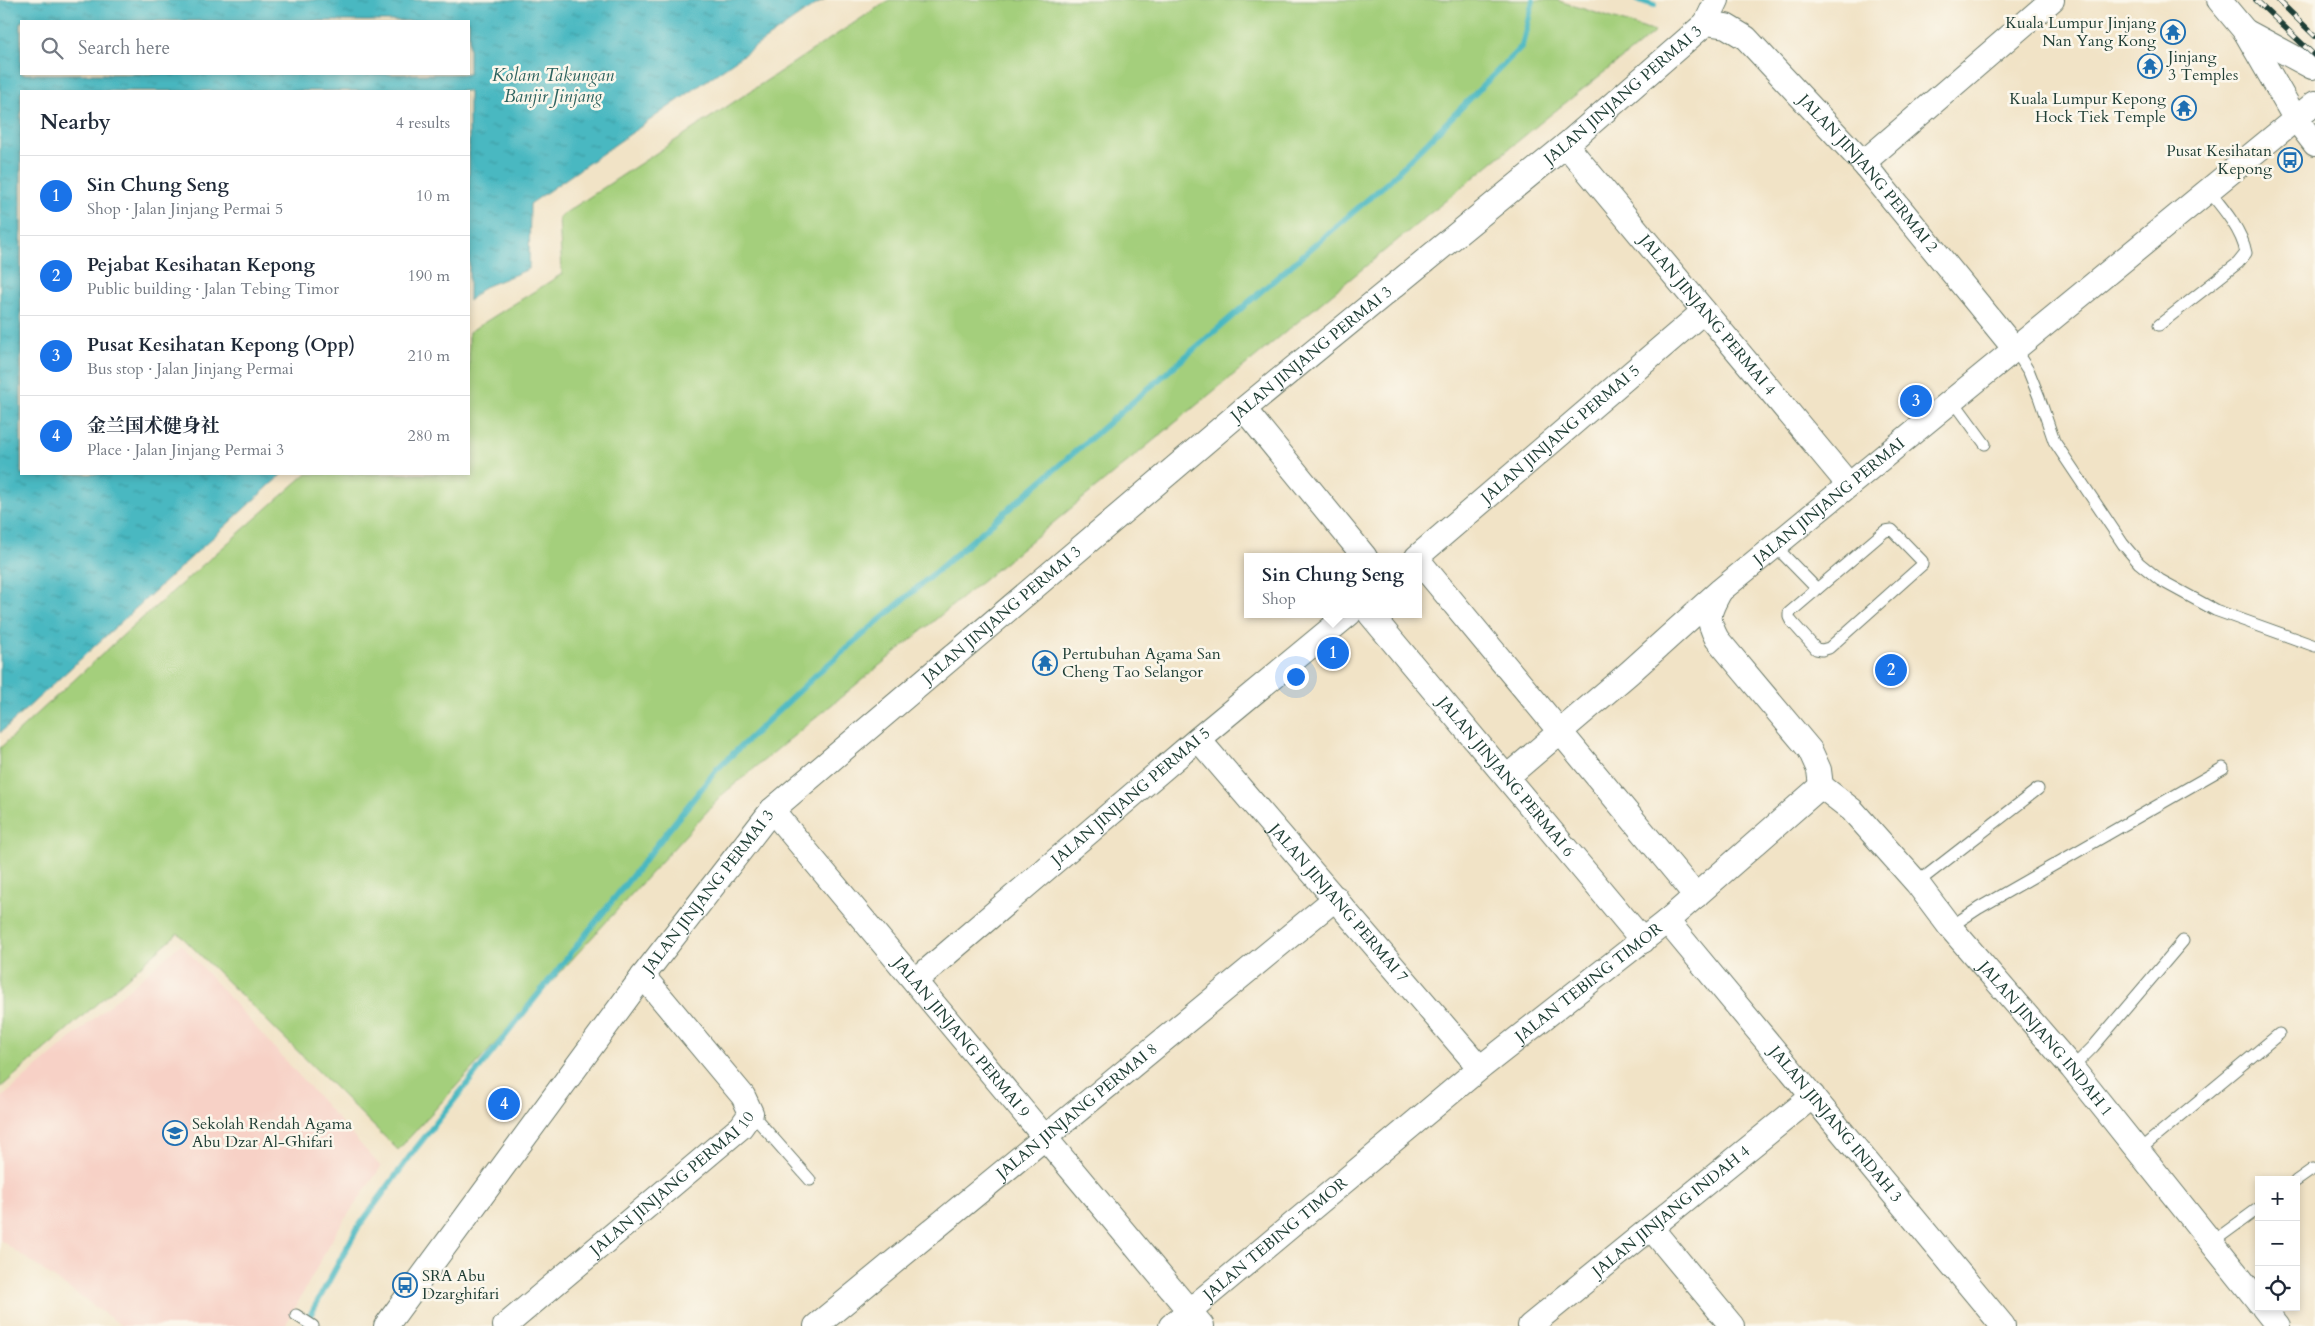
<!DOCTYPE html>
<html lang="en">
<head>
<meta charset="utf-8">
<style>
  body { margin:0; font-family:Cardo,"Noto Serif SC",serif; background:#f6f6f7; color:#1f2937 }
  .controls { position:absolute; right:15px; bottom:15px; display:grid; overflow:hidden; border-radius:0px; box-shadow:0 2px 8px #0003 }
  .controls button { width:45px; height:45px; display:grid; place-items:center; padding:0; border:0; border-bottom:1px solid #e0e1e3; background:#fff; color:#1f2937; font:25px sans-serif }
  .you { position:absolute; left:1295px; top:676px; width:18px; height:18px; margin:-12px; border:4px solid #fff; border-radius:50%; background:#1a73e8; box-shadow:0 0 0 8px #1a73e833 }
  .badge { display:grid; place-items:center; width:32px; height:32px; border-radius:50%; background:#1a73e8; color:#fff; font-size:16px; font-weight:700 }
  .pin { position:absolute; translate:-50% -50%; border:2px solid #fff; box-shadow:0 1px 5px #0006 }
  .popup { position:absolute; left:1244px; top:553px; width:178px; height:65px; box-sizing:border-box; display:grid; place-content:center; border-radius:0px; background:#fff; filter:drop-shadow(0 1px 4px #0005); font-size:16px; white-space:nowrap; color:#747a83 }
  .popup b { font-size:19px; color:#1f2937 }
  .popup::after { content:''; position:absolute; left:50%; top:100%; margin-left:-10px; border:10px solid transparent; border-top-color:#fff }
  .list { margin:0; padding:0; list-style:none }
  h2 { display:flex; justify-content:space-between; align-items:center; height:65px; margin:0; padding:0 20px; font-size:21px }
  h2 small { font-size:16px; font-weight:400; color:#747a83 }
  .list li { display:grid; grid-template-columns:32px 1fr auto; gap:15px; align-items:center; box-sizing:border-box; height:80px; padding:0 20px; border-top:1px solid #e0e1e3 }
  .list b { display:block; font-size:19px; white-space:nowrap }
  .list p { margin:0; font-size:16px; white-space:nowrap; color:#747a83 }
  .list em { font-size:16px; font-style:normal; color:#747a83 }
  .icon { flex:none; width:28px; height:28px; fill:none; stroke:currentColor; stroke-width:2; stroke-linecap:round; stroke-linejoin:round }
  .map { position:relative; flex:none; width:2315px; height:1326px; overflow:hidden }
  .search { position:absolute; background:#fff; box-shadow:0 2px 8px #0003; left:20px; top:20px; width:450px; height:55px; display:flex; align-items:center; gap:12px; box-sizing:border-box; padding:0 18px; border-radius:0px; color:#747a83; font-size:19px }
  .panel { position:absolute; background:#fff; box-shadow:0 2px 8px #0003; left:20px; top:90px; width:450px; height:385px; border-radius:0px }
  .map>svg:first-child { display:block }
  .built { fill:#f7d1c6 }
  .green { fill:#a4cf7c; stroke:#628658 }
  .water { fill:url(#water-ripples); stroke:#347a7a; fill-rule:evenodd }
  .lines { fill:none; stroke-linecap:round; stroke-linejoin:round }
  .stream { stroke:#49b8c1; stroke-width:6 }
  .service-casing { stroke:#687767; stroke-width:13 }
  .minor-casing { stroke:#687767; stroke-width:26 }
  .service { stroke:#fff; stroke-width:11 }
  .minor { stroke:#fff; stroke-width:24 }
  .rail-casing { stroke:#1f3d34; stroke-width:5.5 }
  .rail { stroke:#fbf7ec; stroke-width:4; stroke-dasharray:11; stroke-linecap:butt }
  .labels { text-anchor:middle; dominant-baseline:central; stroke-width:5; stroke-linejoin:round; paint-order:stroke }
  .poi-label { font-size:16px; fill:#1f3d34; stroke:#fbf7ec; text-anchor:start }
  .street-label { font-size:16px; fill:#1f3d34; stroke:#fbf7ec }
  .water-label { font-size:18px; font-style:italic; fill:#2c625e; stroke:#fbf7ec }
</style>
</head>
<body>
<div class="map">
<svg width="2315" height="1326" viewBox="0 0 2315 1326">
  <defs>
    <pattern id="water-ripples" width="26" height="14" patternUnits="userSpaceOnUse" patternTransform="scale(1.25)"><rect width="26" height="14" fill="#49b8c1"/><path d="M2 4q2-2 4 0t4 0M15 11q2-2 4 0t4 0" fill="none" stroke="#3c979e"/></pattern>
  </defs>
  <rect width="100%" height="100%" fill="#fbf7ec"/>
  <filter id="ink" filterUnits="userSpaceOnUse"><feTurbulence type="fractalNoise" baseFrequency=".02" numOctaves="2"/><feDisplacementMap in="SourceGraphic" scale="10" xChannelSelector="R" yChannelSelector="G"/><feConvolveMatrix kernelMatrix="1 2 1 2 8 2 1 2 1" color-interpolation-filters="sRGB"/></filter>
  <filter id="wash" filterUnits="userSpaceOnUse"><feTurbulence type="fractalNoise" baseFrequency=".0096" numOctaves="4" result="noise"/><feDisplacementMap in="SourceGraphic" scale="20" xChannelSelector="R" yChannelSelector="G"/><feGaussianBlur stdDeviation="1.12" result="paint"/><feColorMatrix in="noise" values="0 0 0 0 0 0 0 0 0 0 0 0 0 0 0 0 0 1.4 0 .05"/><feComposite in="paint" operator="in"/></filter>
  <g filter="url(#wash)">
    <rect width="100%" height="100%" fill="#f1e3c6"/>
    <polygon class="built" points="181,944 381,1167 338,1229 285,1326 122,1326 0,1240 0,1099"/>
    <polygon class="green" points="889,0 1556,0 1655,32 1545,119 723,794 398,1150 178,933 0,1088 0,748 121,637 306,474 469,474 469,332 562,274 559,217"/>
    <path class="water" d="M 0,0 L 824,0 L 809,9 L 530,204 L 529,269 L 484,287 L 469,301 L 469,91 L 21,91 L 21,474 L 282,474 L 0,733 ZM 21,21 L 469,21 L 469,74 L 21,74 Z"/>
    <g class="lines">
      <g class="stream">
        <polyline points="1638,0 1654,5"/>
        <polyline points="306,1323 357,1229 413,1152 717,769 816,675 1388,182 1522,46 1533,0"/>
      </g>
    </g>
  </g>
  <g filter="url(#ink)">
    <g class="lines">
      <defs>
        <g id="service">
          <path d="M 2159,325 L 2238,263 L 2246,253 C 2242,230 2222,207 2208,190"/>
          <polyline points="2014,348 2029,372 2039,397 2054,441 2123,544 2139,563 2160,580 2215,610 2315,646"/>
          <polyline points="1952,399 1985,444"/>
          <polygon points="1892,530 1922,561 1922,565 1829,648 1822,650 1816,649 1791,621 1789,617 1789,613 1885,531"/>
          <polyline points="1775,546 1817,589"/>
          <polyline points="1917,883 2038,789"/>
          <polyline points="1950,927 1979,908 2223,768"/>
          <polyline points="2072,1068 2093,1047 2183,941"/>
          <polyline points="751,1113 810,1180"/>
          <polyline points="2138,1151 2279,1034"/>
          <polyline points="2296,1181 2313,1169"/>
          <polyline points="2211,1243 2259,1208"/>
          <polyline points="296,1315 313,1326"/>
        </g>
        <g id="minor">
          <polyline points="2219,0 2245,31 2295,118 2315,144"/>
          <path id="s1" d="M 1706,23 L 1726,26 L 1746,38 L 1863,163 L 2014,348"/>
          <polyline points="2245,31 2312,67"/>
          <path id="s2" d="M 1566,145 L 1849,485"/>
          <polyline points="1863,163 2052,0"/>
          <polyline points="1244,409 1365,557"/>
          <path id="s3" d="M 1417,557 L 1704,311"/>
          <polyline points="1418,560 1696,896"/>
          <path d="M 1719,593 C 1708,613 1706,618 1717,639 L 1810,750 L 1819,770 L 1821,786"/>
          <path id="s4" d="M 1370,614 L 1643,941"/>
          <path id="s5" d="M 1198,739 L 1480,1068"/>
          <path id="s6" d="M 1507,777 L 1629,673 L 1721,590 L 2315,103"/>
          <path id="s7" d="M 1821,786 L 1852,810 L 1917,883 L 1950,927 L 2072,1068 L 2259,1302"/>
          <path id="s8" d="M 772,810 L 1202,1326"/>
          <path id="s9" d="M 1667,921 L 2003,1326"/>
          <path id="s10" d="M 915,981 L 1198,739 L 1349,614"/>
          <polyline points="1651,1228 1732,1326"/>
          <polyline points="2263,1307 2278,1326"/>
          <path id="s11" d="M 386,1326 L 643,976 L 772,810 L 1244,409 L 1566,145 L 1706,23 L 1717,0"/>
          <path id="s12" d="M 505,1326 L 741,1127 L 751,1113 L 743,1096 L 643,976"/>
          <path id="s13" d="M 816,1326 L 1336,898"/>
          <path id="s14" d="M 1171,1326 L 1480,1068 L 1667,921 L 1821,786"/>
          <path id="s15" d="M 1530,1326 L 1813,1096"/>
        </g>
      </defs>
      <use href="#service" class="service-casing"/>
      <use href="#minor" class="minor-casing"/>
      <use href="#service" class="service"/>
      <use href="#minor" class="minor"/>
      <defs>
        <g id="rail">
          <polyline points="2256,0 2315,56"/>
          <polyline points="2278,0 2315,36"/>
        </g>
      </defs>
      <use href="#rail" class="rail-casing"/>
      <use href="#rail" class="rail"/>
    </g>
  </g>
  <defs>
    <symbol id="temple-ring" viewBox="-11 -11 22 22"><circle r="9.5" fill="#fbf7ec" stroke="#1f6fb2" stroke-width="1.5"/><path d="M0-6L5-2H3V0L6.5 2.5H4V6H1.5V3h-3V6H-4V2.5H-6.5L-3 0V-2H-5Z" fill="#1f6fb2"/></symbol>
    <symbol id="bus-ring" viewBox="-11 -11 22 22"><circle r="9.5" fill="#fbf7ec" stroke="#1f6fb2" stroke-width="1.5"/><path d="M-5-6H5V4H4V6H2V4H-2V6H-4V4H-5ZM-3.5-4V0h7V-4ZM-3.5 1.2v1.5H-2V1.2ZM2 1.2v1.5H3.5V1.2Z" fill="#1f6fb2"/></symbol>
    <symbol id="school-ring" viewBox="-11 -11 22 22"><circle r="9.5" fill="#fbf7ec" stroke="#1f6fb2" stroke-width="1.5"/><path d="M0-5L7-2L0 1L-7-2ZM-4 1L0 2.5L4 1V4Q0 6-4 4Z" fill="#1f6fb2"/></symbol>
  </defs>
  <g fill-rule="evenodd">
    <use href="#temple-ring" x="2159" y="18" width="28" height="28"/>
    <use href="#temple-ring" x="2136" y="52" width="28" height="28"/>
    <use href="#temple-ring" x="2170" y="94" width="28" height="28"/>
    <use href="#bus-ring" x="2276" y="146" width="28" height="28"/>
    <use href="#temple-ring" x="1031" y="649" width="28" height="28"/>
    <use href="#school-ring" x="161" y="1119" width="28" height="28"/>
    <use href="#bus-ring" x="391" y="1271" width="28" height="28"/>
  </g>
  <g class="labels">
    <g class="poi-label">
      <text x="2156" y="23" text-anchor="end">Kuala Lumpur Jinjang<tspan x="2156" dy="18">Nan Yang Kong</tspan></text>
      <text x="2168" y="57">Jinjang<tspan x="2168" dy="18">3 Temples</tspan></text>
      <text x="2166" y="99" text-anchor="end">Kuala Lumpur Kepong<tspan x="2166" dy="18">Hock Tiek Temple</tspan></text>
      <text x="2272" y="151" text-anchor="end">Pusat Kesihatan<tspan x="2272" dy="18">Kepong</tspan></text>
      <text x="1062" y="654">Pertubuhan Agama San<tspan x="1062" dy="18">Cheng Tao Selangor</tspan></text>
      <text x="192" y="1124">Sekolah Rendah Agama<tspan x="192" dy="18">Abu Dzar Al-Ghifari</tspan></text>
      <text x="422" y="1276">SRA Abu<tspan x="422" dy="18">Dzarghifari</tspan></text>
    </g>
    <g class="street-label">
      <text stroke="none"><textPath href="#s11" startOffset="1756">JALAN JINJANG PERMAI 3</textPath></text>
      <text stroke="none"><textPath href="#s1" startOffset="226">JALAN JINJANG PERMAI 2</textPath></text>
      <text stroke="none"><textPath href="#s2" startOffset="221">JALAN JINJANG PERMAI 4</textPath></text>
      <text stroke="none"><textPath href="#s11" startOffset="1351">JALAN JINJANG PERMAI 3</textPath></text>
      <text stroke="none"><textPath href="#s3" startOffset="189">JALAN JINJANG PERMAI 5</textPath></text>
      <text stroke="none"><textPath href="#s6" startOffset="424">JALAN JINJANG PERMAI</textPath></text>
      <text stroke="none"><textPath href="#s11" startOffset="946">JALAN JINJANG PERMAI 3</textPath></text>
      <text stroke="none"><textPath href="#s4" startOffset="212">JALAN JINJANG PERMAI 6</textPath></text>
      <text stroke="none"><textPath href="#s10" startOffset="284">JALAN JINJANG PERMAI 5</textPath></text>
      <text stroke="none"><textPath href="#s11" startOffset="541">JALAN JINJANG PERMAI 3</textPath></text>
      <text stroke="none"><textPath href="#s5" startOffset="216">JALAN JINJANG PERMAI 7</textPath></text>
      <text stroke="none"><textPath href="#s14" startOffset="541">JALAN TEBING TIMOR</textPath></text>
      <text stroke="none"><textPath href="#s8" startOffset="296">JALAN JINJANG PERMAI 9</textPath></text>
      <text stroke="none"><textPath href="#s7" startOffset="339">JALAN JINJANG INDAH 1</textPath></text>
      <text stroke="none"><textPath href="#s13" startOffset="338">JALAN JINJANG PERMAI 8</textPath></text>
      <text stroke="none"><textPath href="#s9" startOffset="264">JALAN JINJANG INDAH 3</textPath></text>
      <text stroke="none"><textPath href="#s12" startOffset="220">JALAN JINJANG PERMAI 10</textPath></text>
      <text stroke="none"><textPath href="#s15" startOffset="182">JALAN JINJANG INDAH 4</textPath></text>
      <text stroke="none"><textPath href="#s14" startOffset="136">JALAN TEBING TIMOR</textPath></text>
    </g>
    <g class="water-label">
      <text x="553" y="75">Kolam Takungan<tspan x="553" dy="21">Banjir Jinjang</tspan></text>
    </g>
  </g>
</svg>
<div class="controls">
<button>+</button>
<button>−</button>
<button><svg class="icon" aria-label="locate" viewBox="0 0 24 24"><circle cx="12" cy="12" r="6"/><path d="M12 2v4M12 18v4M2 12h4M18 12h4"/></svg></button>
</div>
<div class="you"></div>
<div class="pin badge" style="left:1333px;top:653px">1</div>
<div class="popup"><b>Sin Chung Seng</b>Shop</div>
<div class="pin badge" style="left:1891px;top:670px">2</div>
<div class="pin badge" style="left:1916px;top:401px">3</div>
<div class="pin badge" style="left:504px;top:1104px">4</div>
<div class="search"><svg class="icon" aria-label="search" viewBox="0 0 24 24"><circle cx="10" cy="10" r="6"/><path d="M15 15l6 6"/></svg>Search here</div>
<section class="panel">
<h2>Nearby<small>4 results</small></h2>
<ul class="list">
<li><span class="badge">1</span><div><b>Sin Chung Seng</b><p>Shop · Jalan Jinjang Permai 5</p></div><em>10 m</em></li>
<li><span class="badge">2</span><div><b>Pejabat Kesihatan Kepong</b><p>Public building · Jalan Tebing Timor</p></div><em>190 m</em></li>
<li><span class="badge">3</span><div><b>Pusat Kesihatan Kepong (Opp)</b><p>Bus stop · Jalan Jinjang Permai</p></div><em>210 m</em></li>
<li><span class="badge">4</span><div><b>金兰国术健身社</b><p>Place · Jalan Jinjang Permai 3</p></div><em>280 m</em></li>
</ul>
</section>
</div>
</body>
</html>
